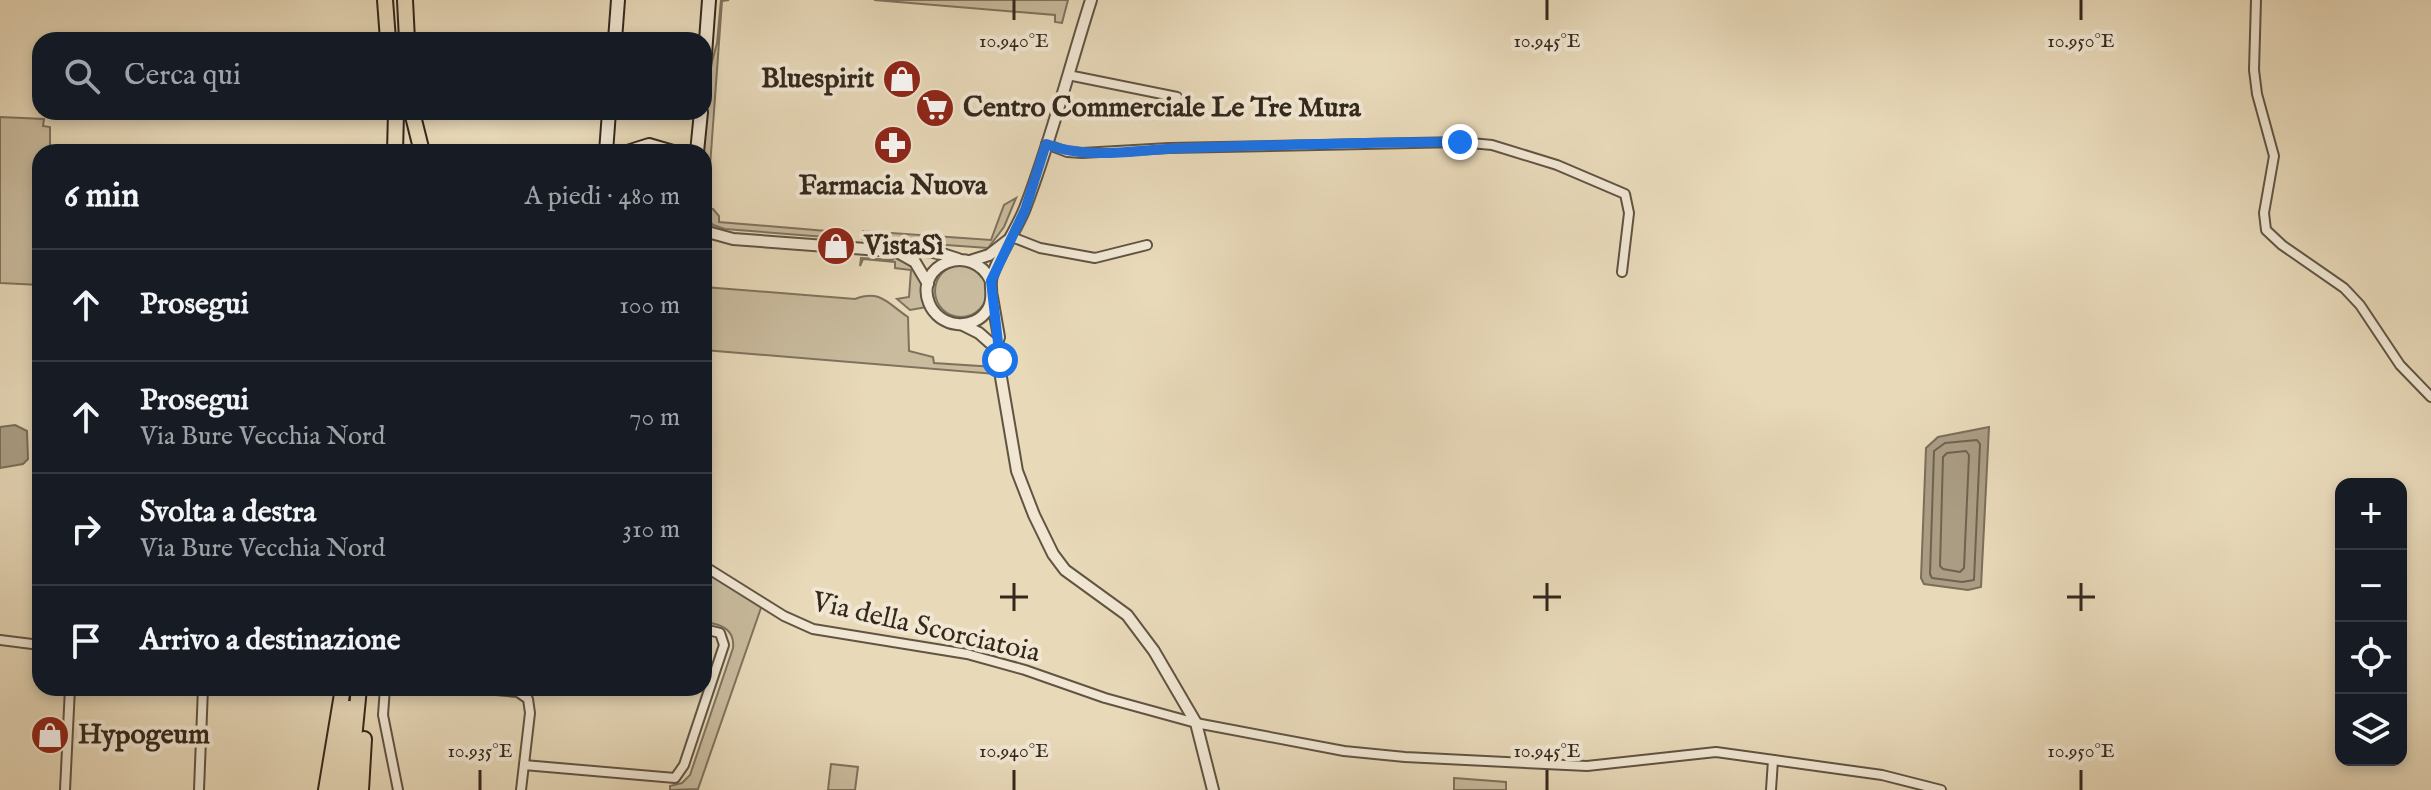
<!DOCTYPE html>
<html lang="it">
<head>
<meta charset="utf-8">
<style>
  body { margin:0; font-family:"IM FELL English",serif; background:#20242c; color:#f1f3f6 }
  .controls { position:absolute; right:24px; bottom:24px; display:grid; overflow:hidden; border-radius:16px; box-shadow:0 4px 12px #0003 }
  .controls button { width:72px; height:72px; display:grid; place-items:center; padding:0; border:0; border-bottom:2px solid #363941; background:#171b24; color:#f1f3f6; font:40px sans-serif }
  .stop { position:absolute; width:24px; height:24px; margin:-18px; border:6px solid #1a73e8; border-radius:50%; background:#fff }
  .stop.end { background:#1a73e8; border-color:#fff; box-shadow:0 2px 8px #0008 }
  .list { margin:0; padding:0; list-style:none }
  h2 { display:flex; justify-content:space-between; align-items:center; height:104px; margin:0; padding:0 32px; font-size:34px }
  h2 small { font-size:26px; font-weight:400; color:#9ea1a6 }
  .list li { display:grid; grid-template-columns:52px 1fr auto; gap:24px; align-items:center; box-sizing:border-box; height:112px; padding:0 32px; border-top:2px solid #363941 }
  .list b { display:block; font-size:30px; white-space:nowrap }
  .list p { margin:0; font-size:26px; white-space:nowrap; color:#9ea1a6 }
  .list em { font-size:26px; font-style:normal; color:#9ea1a6 }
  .icon { flex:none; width:44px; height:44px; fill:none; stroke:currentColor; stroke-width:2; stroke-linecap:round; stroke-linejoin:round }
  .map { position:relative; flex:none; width:2431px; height:790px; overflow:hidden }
  .search { position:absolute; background:#171b24; box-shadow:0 4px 12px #0003; left:32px; top:32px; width:680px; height:88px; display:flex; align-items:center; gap:20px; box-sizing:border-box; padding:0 28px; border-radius:24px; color:#9ea1a6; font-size:30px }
  .panel { position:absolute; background:#171b24; box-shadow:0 4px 12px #0003; left:32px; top:144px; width:680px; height:552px; border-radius:24px }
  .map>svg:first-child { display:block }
  .green { fill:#c9bb9e; stroke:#7e725d; stroke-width:2 }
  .water { fill:#aa9d84; stroke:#7a6e5a; stroke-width:2 }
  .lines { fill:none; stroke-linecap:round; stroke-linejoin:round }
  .shore { stroke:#6e6250; stroke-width:2 }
  .minor-casing { stroke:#605443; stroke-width:12 }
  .tertiary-casing { stroke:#605443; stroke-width:14 }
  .secondary-casing { stroke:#33281c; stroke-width:16 }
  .primary-casing { stroke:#33281c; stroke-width:18 }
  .minor { stroke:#f0e6d2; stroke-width:8 }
  .tertiary { stroke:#f0e6d2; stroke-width:10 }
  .secondary { stroke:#f0e6d2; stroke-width:12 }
  .primary { stroke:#e8d9b9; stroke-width:14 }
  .route { stroke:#1a73e8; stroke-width:10 }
  .ticks { fill:none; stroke:#33281c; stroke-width:3 }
  .labels { text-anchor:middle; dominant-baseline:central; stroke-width:8; stroke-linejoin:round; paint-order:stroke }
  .poi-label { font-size:28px; font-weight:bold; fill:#33281c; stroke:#f0e6d2; text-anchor:start }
  .street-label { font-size:28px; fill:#33281c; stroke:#f0e6d2 }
  .ticks-label { font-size:20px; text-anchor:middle; fill:#33281c; stroke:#f0e6d2; stroke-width:8; stroke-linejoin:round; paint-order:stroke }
</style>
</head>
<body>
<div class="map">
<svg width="2431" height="790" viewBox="0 0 2431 790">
  <rect width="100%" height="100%" fill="#e8d9b9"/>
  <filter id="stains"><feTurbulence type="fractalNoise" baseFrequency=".0025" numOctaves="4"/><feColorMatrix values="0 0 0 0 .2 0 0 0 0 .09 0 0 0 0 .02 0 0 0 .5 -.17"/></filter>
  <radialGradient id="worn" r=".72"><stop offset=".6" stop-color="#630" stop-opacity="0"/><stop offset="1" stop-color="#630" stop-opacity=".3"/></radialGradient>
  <g class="green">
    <polygon points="721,0 729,0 722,1 707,208 713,209 719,216 719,222 838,232 838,238 725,229 713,225 704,215 703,152 709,73 717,43"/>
    <polygon points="874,0 1068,0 1062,23 1055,22 1055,15"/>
    <polygon points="0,117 44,119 43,126 50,127 50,152 40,152 40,285 0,283"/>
    <polygon points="1016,198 1004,227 988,248 862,239 863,231 991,240 1004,205"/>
    <path d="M 861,258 L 892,260 L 895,258 C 919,264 923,285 927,307 L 910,310 L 897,299 L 909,297 L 911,270 L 895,268 L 895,262 L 863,259 L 860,266 Z"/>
    <circle cx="961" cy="291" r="26"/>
    <path d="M 704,287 L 855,299 C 881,289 888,304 908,317 L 909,351 L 933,357 L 934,363 L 995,367 L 995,374 L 704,350 Z"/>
    <path d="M 704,568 L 762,605 L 698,789 L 670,790 L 670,786 L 682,783 L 690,775 L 733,648 C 735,629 721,624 704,622 Z"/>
    <polygon points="831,764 858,767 855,790 828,790"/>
    <polygon points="1454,778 1506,782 1506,790 1454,790"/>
  </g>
  <g class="water">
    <polygon points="15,425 27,431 28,459 23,464 0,468 0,427"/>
    <polygon points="1989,427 1981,587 1968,590 1924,584 1921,578 1926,448 1938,437"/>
  </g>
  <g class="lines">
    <g class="shore">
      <polygon points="1977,440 1980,444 1974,580 1962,582 1932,578 1930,574 1934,451 1945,443"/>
      <polygon points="1966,451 1969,455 1964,568 1960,572 1943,569 1940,566 1943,457 1947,453"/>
    </g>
    <defs>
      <g id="minor">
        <polyline points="2256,0 2254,70 2257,94 2274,156 2264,213 2266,230 2282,245 2344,288 2360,305 2400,365 2431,397"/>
        <polyline points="1068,75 1177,97"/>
        <polyline points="1046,144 1067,152 1082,153 1169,148 1460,142 1492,145 1557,165 1625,194 1629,213 1622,272"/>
        <polyline points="1012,237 1040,248 1095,258 1147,245"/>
        <polyline points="704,566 784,616 813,629 967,654 1025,670 1105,698 1196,723 1344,751 1405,757 1587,766 1716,752 1882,775 1941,790"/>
        <polyline points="0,640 40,645"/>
        <polyline points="385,688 383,715 398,790"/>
        <polyline points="473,688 518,692 528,699 530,713 521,790"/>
        <polyline points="524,765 675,778 684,765 724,645 720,633 704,629"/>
        <polyline points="65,790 70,688"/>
        <polyline points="199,790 203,688"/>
        <polyline points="1771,790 1773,760"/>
      </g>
      <g id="tertiary">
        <path d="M 704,231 L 733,239 L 893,251 C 914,249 938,251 958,259"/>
        <polyline points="899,253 915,262 928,284"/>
        <polyline points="970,261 989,255 1007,241"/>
        <path d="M 991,281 C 972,241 914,264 929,303 C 939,328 974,332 988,309 C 994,299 990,290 991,280 C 994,263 1018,227 1025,208 C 1051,141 1069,69 1091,0"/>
        <polyline points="992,297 999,337 996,348 1017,471 1034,515 1053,554 1065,570 1127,615 1154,651 1196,723 1213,790"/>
        <polyline points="963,325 979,333 996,348"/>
      </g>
      <g id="secondary">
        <polyline points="615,40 618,0"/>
        <polyline points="704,68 709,0"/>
        <polyline points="606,152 609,112"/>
        <polyline points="627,152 649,145 673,152"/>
        <polyline points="697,152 701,112"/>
      </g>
      <g id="primary">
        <polyline points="385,0 388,40"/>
        <polyline points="405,0 407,40"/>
        <polyline points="412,112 422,152"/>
        <polyline points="395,152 396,112"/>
        <polyline points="326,790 343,688"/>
        <polyline points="339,790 349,708"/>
        <polyline points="349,790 359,688"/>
        <polyline points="361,790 364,739"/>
      </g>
    </defs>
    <use href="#minor" class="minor-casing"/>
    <use href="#tertiary" class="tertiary-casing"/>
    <use href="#secondary" class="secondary-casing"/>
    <use href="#primary" class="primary-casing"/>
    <use href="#minor" class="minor"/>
    <use href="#tertiary" class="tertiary"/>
    <use href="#secondary" class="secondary"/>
    <use href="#primary" class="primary"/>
  </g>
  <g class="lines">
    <path class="route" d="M 1000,360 L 991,281 L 1025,210 L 1046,144 C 1089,161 1139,149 1185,148 C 1276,145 1368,142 1460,142"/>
  </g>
  <path class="ticks" d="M 1014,0 L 1014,20M 1547,0 L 1547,20M 2081,0 L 2081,20M 1014,583 L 1014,611M 1547,583 L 1547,611M 2081,583 L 2081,611M 1000,597 L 1028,597M 1533,597 L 1561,597M 2067,597 L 2095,597M 480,770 L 480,790M 1014,770 L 1014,790M 1547,770 L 1547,790M 2081,770 L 2081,790"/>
  <defs>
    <symbol id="shop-disc" viewBox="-11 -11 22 22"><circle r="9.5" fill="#8f2418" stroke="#f0e6d2"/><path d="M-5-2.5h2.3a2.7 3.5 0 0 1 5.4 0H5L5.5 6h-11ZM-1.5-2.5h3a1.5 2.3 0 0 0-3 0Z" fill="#fff"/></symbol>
    <symbol id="supermarket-disc" viewBox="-11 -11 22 22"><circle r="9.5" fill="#8f2418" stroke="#f0e6d2"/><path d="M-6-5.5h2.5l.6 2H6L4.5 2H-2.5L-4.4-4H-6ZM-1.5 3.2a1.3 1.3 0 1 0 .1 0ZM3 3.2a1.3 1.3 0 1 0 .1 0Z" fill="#fff"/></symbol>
    <symbol id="pharmacy-disc" viewBox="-11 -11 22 22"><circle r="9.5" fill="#8f2418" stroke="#f0e6d2"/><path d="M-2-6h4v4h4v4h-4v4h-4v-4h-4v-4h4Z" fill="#fff"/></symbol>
  </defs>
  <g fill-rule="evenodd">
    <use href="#shop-disc" x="880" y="57" width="44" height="44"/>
    <use href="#supermarket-disc" x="913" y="86" width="44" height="44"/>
    <use href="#pharmacy-disc" x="871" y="123" width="44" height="44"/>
    <use href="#shop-disc" x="814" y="224" width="44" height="44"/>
    <use href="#shop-disc" x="28" y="713" width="44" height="44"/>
  </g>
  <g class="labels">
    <g class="poi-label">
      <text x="874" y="79" text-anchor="end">Bluespirit</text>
      <text x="963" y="108">Centro Commerciale Le Tre Mura</text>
      <text x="893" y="186" text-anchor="middle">Farmacia Nuova</text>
      <text x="864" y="246">VistaSì</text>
      <text x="78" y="735">Hypogeum</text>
    </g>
    <g class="street-label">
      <text transform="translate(926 628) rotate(13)">Via della Scorciatoia</text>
    </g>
  </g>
  <g class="ticks-label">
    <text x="1014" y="47">10.940°E</text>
    <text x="1547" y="47">10.945°E</text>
    <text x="2081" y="47">10.950°E</text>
    <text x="480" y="757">10.935°E</text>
    <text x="1014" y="757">10.940°E</text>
    <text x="1547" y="757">10.945°E</text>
    <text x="2081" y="757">10.950°E</text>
  </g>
  <rect width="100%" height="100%" filter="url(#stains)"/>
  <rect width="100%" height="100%" fill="url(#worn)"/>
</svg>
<div class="controls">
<button>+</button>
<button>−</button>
<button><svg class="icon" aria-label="locate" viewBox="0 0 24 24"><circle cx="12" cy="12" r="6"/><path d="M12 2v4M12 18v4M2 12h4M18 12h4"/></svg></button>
<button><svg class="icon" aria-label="layers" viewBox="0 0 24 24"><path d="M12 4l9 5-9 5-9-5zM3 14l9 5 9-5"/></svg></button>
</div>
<div class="stop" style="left:1000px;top:360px"></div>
<div class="stop end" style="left:1460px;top:142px"></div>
<div class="search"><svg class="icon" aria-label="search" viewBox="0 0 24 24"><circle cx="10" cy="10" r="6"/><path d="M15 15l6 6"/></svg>Cerca qui</div>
<section class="panel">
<h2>6 min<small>A piedi · 480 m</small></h2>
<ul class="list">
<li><svg class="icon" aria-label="ahead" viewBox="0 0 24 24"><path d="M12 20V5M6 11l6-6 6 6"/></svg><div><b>Prosegui</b></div><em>100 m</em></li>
<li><svg class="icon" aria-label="ahead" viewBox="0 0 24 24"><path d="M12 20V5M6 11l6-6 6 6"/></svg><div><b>Prosegui</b><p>Via Bure Vecchia Nord</p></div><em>70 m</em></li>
<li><svg class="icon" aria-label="right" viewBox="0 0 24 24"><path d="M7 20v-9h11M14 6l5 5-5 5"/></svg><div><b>Svolta a destra</b><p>Via Bure Vecchia Nord</p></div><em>310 m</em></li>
<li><svg class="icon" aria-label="arrive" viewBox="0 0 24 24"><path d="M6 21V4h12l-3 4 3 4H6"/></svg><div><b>Arrivo a destinazione</b></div></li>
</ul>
</section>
</div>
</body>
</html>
